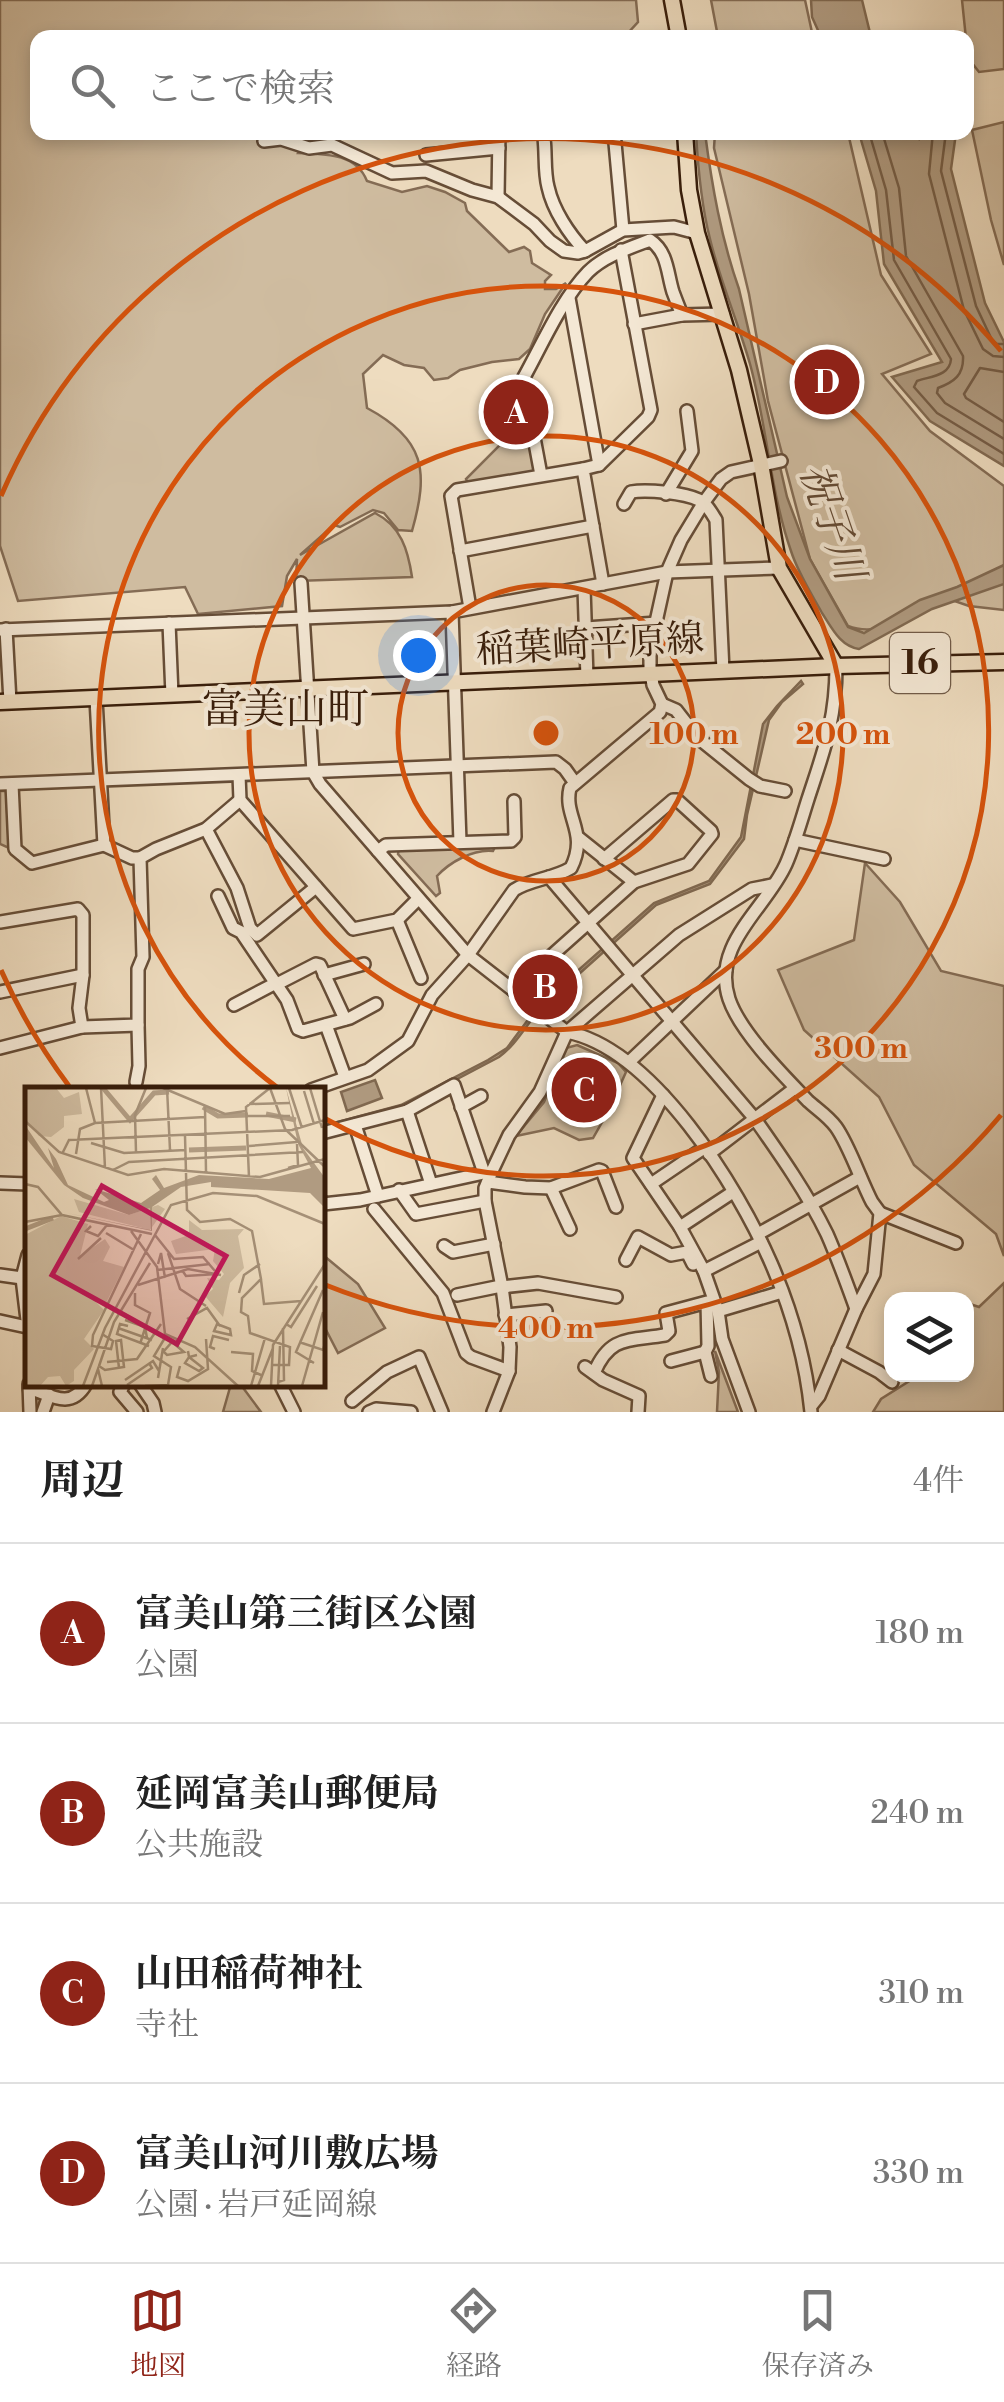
<!DOCTYPE html>
<html lang="ja">
<head>
<meta charset="utf-8">
<style>
  body { margin:0; font-family:"Libre Bodoni","Noto Serif JP",serif; background:#f2f2f2; color:#222 }
  .controls { position:absolute; right:30px; bottom:30px; display:grid; overflow:hidden; border-radius:20px; box-shadow:0 5px 15px #0003 }
  .controls button { width:90px; height:90px; display:grid; place-items:center; padding:0; border:0; border-bottom:2px solid #e0e0e0; background:#fff; color:#222; font:50px sans-serif }
  .you { position:absolute; left:418px; top:655px; width:35px; height:35px; margin:-25px; border:8px solid #fff; border-radius:50%; background:#1a73e8; box-shadow:0 0 0 15px #1a73e833 }
  .badge { display:grid; place-items:center; width:65px; height:65px; border-radius:50%; background:#8f2418; color:#fff; font-size:32px; font-weight:700 }
  .pin { position:absolute; translate:-50% -50%; border:5px solid #fff; box-shadow:0 2px 10px #0006 }
  .list { margin:0; padding:0; list-style:none }
  h2 { display:flex; justify-content:space-between; align-items:center; height:130px; margin:0; padding:0 40px; font-size:42px }
  h2 small { font-size:32px; font-weight:400; color:#767676 }
  .list li { display:grid; grid-template-columns:65px 1fr auto; gap:30px; align-items:center; box-sizing:border-box; height:180px; padding:0 40px; border-top:2px solid #e0e0e0 }
  .list b { display:block; font-size:38px; white-space:nowrap }
  .list p { margin:0; font-size:32px; white-space:nowrap; color:#767676 }
  .list em { font-size:32px; font-style:normal; color:#767676 }
  .icon { flex:none; width:55px; height:55px; fill:none; stroke:currentColor; stroke-width:2; stroke-linecap:round; stroke-linejoin:round }
  .map { position:relative; flex:none; width:1004px; height:1412px; overflow:hidden }
  .search { position:absolute; background:#fff; box-shadow:0 5px 15px #0003; left:30px; right:30px; top:30px; height:110px; display:flex; align-items:center; gap:25px; box-sizing:border-box; padding:0 35px; border-radius:20px; color:#767676; font-size:38px }
  .sheet { height:850px; background:#fff }
  nav { display:flex; justify-content:space-around; align-items:center; box-sizing:border-box; height:140px; border-top:2px solid #e0e0e0; background:#fff; font-size:28px; color:#767676 }
  nav a { display:grid; justify-items:center; gap:5px }
  nav .on { color:#8f2418 }
  .map>svg:first-child { display:block }
  .green { fill:#cfbca0; stroke:#846c55; stroke-width:2.5 }
  .water { fill:#b09b81; stroke:#806951; stroke-width:2.5 }
  .lines { fill:none; stroke-linecap:round; stroke-linejoin:round }
  .shore { stroke:#745c46; stroke-width:2.5 }
  .minor-casing { stroke:#664d37; stroke-width:16 }
  .major-casing { stroke:#381d0a; stroke-width:19 }
  .minor { stroke:#f4e8d5; stroke-width:11 }
  .major { stroke:#eedcbf; stroke-width:14 }
  .ring { fill:none; stroke:#d6530c; stroke-width:5 }
  .labels { text-anchor:middle; dominant-baseline:central; stroke-width:8; stroke-linejoin:round; paint-order:stroke }
  .shield { fill:#f4e8d5; stroke:#705a47; stroke-width:2.5 }
  .shield-label { font-size:35px; font-weight:bold; fill:#381d0a }
  .street-label { font-size:38px; fill:#381d0a; stroke:#f4e8d5 }
  .water-label { font-size:40px; font-style:italic; fill:#624934; stroke:#f4e8d5 }
  .quarter-label { font-size:42px; fill:#381d0a; stroke:#f4e8d5 }
  .inset-river { fill:none; stroke:#b09b81; stroke-width:5 }
  .inset-road { fill:none; stroke:#a59077; stroke-width:2.5 }
  .view { fill:#c2185b; fill-opacity:0.15; stroke:#c2185b; stroke-width:5 }
  .inset-edge { fill:none; stroke:#381d0a; stroke-width:5 }
  .centre { fill:#d6530c; stroke:#f4e8d5; stroke-width:5 }
  .ring-label { font-size:30px; text-anchor:middle; font-weight:bold; fill:#d6530c; stroke:#f4e8d5; stroke-width:8; stroke-linejoin:round; paint-order:stroke }
</style>
</head>
<body>
<div class="map">
<svg width="1004" height="1412" viewBox="0 0 1004 1412">
  <rect width="100%" height="100%" fill="#eedcbf"/>
  <filter id="stains"><feTurbulence type="fractalNoise" baseFrequency=".002" numOctaves="4"/><feColorMatrix values="0 0 0 0 .2 0 0 0 0 .09 0 0 0 0 .02 0 0 0 .5 -.17"/></filter>
  <radialGradient id="worn" r=".72"><stop offset=".6" stop-color="#630" stop-opacity="0"/><stop offset="1" stop-color="#630" stop-opacity=".3"/></radialGradient>
  <g class="green">
    <path d="M 0,0 L 636,0 L 638,22 L 628,33 L 628,37 L 38,38 L 38,132 L 306,133 L 298,153 C 325,154 356,153 367,181 L 402,192 L 427,186 L 445,192 L 465,203 L 467,211 L 509,252 L 524,247 L 530,251 L 532,263 L 551,275 L 545,281 L 545,289 L 556,289 L 566,283 L 545,314 L 530,349 L 519,359 L 492,362 L 460,370 L 448,378 L 434,380 L 424,368 L 404,365 L 383,355 L 363,374 L 367,408 C 425,439 429,471 412,531 L 398,530 L 384,513 L 373,510 L 340,527 L 334,525 L 300,555 L 375,513 C 401,526 408,550 412,577 L 296,581 L 297,559 L 287,576 L 282,606 L 198,614 L 185,587 L 18,601 L 0,546 Z"/>
    <polygon points="711,0 805,0 813,37 718,37"/>
    <polygon points="962,0 1004,0 1004,69 979,72 968,58"/>
    <polygon points="1004,122 1004,265 991,220 972,130"/>
    <path d="M 715,133 L 848,133 L 881,275 L 931,354 L 882,374 L 930,431 L 1004,486 L 1004,610 L 969,606 L 949,599 C 920,613 880,639 848,626 L 810,559 L 768,401 L 749,294 L 714,148 Z"/>
    <polygon points="518,384 536,472 468,483 466,479 500,445 509,387"/>
    <polygon points="0,791 6,791 9,848 0,844"/>
    <path d="M 496,845 L 493,851 C 473,849 450,862 437,876 L 440,893 L 436,896 L 398,854 L 399,848 Z"/>
    <polygon points="865,863 900,902 941,971 1004,986 1004,1256 996,1234 914,1165 879,1097 804,1030 778,970 854,940"/>
    <polygon points="577,1045 618,1063 626,1072 609,1110 593,1138 579,1140 554,1128 516,1136 544,1102 566,1048"/>
    <polygon points="323,1255 358,1284 385,1328 338,1353 323,1324"/>
    <polygon points="1004,1283 1004,1412 873,1412 881,1399 919,1375 966,1374 967,1303 979,1307"/>
    <polygon points="715,1351 738,1412 717,1412 719,1372"/>
    <polygon points="231,1384 241,1385 261,1412 223,1412"/>
  </g>
  <g class="water">
    <polygon points="811,0 862,0 871,37 821,37 812,17"/>
    <path d="M 696,133 L 705,133 C 712,186 721,238 739,289 L 787,497 L 810,559 L 848,627 L 864,633 L 920,600 L 957,587 L 1004,565 L 1004,584 L 932,609 L 859,649 C 840,646 832,628 822,613 C 811,593 798,573 791,551 C 770,491 767,425 750,364 C 738,322 720,281 710,239 C 701,204 698,169 696,133 Z"/>
    <polygon points="859,133 913,133 919,139 922,133 956,133 951,169 985,303 1004,342 1004,466 930,421 892,377 942,362 884,264 876,191"/>
    <path d="M 801,681 L 803,684 L 782,702 L 769,720 L 747,815 L 744,839 L 710,884 L 656,905 L 542,1007 C 527,1023 517,1044 499,1057 L 400,1109 L 323,1129 L 323,1126 L 401,1105 L 488,1060 L 507,1048 L 539,1005 L 654,903 L 709,881 L 741,837 L 763,724 L 777,706 Z"/>
    <polygon points="375,1080 382,1098 347,1111 341,1092"/>
  </g>
  <g class="lines">
    <g class="shore">
      <path d="M 869,132 L 886,190 L 894,260 L 951,359 C 950,376 931,376 917,381 L 914,387 L 937,413 L 1004,454"/>
      <path d="M 882,132 L 899,188 L 906,256 L 963,356 C 964,375 954,382 938,388 L 937,393 L 945,403 L 1004,439"/>
      <polyline points="933,132 929,174 964,310 983,349 993,356 1004,357"/>
      <polyline points="946,132 941,171 976,306 992,340 997,344 1004,344"/>
      <polyline points="1004,372 980,368 964,394 966,398 1004,422"/>
    </g>
    <defs>
      <g id="minor">
        <path d="M 558,132 L 547,134 L 544,138 C 546,154 544,172 548,187 C 553,210 569,234 585,251 L 623,230 L 674,227 L 697,233"/>
        <polyline points="614,132 623,230"/>
        <polyline points="264,141 281,139 309,148 332,145 392,173 426,171 472,190 498,197 534,224 550,241 564,251 578,253 585,251"/>
        <polyline points="426,155 499,148"/>
        <polyline points="498,197 499,132"/>
        <polyline points="569,298 599,465"/>
        <polyline points="634,324 682,315 723,314"/>
        <path d="M 541,475 L 523,379 C 542,345 561,300 588,272 C 604,256 629,248 650,240 C 668,252 667,273 673,292 C 676,300 679,308 682,315"/>
        <polyline points="666,494 692,451 687,411"/>
        <path d="M 624,504 L 631,492 C 647,489 685,493 699,500 C 707,504 711,512 716,520 L 723,671"/>
        <polyline points="460,551 593,526"/>
        <path d="M 301,583 L 313,772 L 320,784 L 468,955 L 567,1032 C 653,1049 738,1187 771,1263 C 791,1309 806,1362 811,1412"/>
        <polyline points="603,584 583,469 599,465 648,417 651,410 621,250"/>
        <polyline points="584,588 587,678"/>
        <polyline points="470,608 451,496 457,490 583,469"/>
        <polyline points="452,612 460,842"/>
        <polyline points="169,623 172,695"/>
        <polyline points="586,628 657,623"/>
        <polyline points="6,629 10,702"/>
        <polyline points="0,630 452,612 667,572 779,568"/>
        <polyline points="96,699 104,845 132,858 140,858"/>
        <polyline points="662,704 676,710 697,737 749,779 760,786 785,791"/>
        <polyline points="239,775 240,800 353,929 397,920 418,899"/>
        <polyline points="0,784 556,762 565,769 575,783"/>
        <polyline points="12,784 15,849 32,863 104,845"/>
        <polyline points="206,829 237,888 250,928 257,935 316,887"/>
        <polyline points="579,838 634,882"/>
        <polyline points="795,840 884,859"/>
        <polyline points="378,851 386,845 511,841 515,837 514,801"/>
        <path d="M 549,877 L 755,1119 C 781,1156 807,1193 827,1234 C 838,1259 847,1284 856,1309"/>
        <polyline points="218,896 233,928 241,932 287,1000 298,1029 303,1031 350,1018 376,1004"/>
        <polyline points="397,920 421,978"/>
        <polyline points="0,922 78,909 83,915 83,975 79,1008 82,1027"/>
        <polyline points="324,975 364,964"/>
        <polyline points="277,984 316,964 320,965 345,1019"/>
        <polyline points="513,990 634,882 688,864 712,834 711,831 677,800 673,800 604,859"/>
        <polyline points="0,992 83,975"/>
        <polyline points="234,1005 276,983"/>
        <polyline points="326,1025 345,1077"/>
        <polyline points="0,1048 82,1027 138,1025 138,969 143,957 140,858 156,849 206,829 240,800"/>
        <polyline points="629,1062 726,970"/>
        <polyline points="136,1082 139,1066 138,1025"/>
        <path d="M 311,1090 L 368,1070 L 408,1041 L 432,995 L 468,955 L 514,890 C 531,879 553,879 571,868 C 589,832 563,817 570,788 L 660,712 L 662,704 L 653,685 L 650,667 L 650,649 L 667,572 L 681,540 L 704,502 L 721,479 L 731,472 L 781,461"/>
        <polyline points="663,1095 633,1158 680,1227 704,1271 718,1311 722,1339 749,1412"/>
        <polyline points="461,1107 481,1096"/>
        <polyline points="407,1111 431,1184"/>
        <polyline points="355,1125 378,1196"/>
        <polyline points="322,1133 407,1111 454,1085 484,1173 360,1200 323,1204 322,1201"/>
        <polyline points="709,1154 795,1088"/>
        <polyline points="488,1182 525,1187 551,1188 599,1170 602,1171 616,1207"/>
        <polyline points="0,1183 28,1184"/>
        <polyline points="651,1184 704,1148"/>
        <polyline points="551,1188 570,1229"/>
        <polyline points="399,1190 416,1214 485,1201"/>
        <polyline points="374,1209 443,1293 466,1353 471,1357 509,1371"/>
        <polyline points="880,1213 956,1243"/>
        <polyline points="680,1227 733,1192"/>
        <polyline points="758,1234 860,1177"/>
        <polyline points="444,1246 453,1252 494,1244"/>
        <polyline points="28,1255 22,1278 28,1328"/>
        <polyline points="626,1260 638,1237 671,1255 687,1252 693,1264"/>
        <polyline points="704,1271 761,1242"/>
        <polyline points="0,1275 22,1278"/>
        <polyline points="502,1287 538,1283 616,1297"/>
        <polyline points="457,1295 501,1286"/>
        <polyline points="718,1311 782,1292"/>
        <polyline points="505,1315 546,1311"/>
        <polyline points="0,1321 27,1327"/>
        <polyline points="838,1350 879,1372 892,1382"/>
        <polyline points="671,1361 705,1352"/>
        <polyline points="585,1367 603,1380 639,1396 638,1412"/>
        <path d="M 594,1373 C 610,1335 629,1341 665,1335 L 669,1331 L 666,1313 L 707,1302 L 708,1346 L 705,1352 L 711,1376"/>
        <polyline points="29,1384 30,1412"/>
        <polyline points="124,1384 120,1392 137,1412"/>
        <polyline points="140,1384 153,1403 155,1412"/>
        <polyline points="280,1384 294,1412"/>
        <path d="M 29,1388 C 52,1396 71,1410 86,1384"/>
        <polyline points="352,1401 387,1372 419,1357 442,1412"/>
        <path d="M 811,1406 L 819,1396 L 856,1309 L 874,1274 L 880,1213 L 872,1202 C 861,1181 849,1145 836,1127 C 829,1117 817,1109 808,1101 C 784,1076 740,1032 729,999 C 711,944 766,909 786,864 C 795,843 801,821 808,799 C 824,750 836,720 836,666"/>
        <polyline points="43,1412 49,1395"/>
        <polyline points="369,1412 376,1409 411,1412"/>
        <polyline points="493,1412 509,1371 510,1347 502,1287 485,1201 485,1188 492,1171 509,1135 540,1092 567,1032 679,935 752,889 772,885"/>
      </g>
      <g id="major">
        <polyline points="672,0 679,38"/>
        <polyline points="685,132 689,190 697,233 739,370 761,464 779,568 836,666"/>
        <polyline points="0,702 836,666 1004,662"/>
      </g>
    </defs>
    <use href="#minor" class="minor-casing"/>
    <use href="#major" class="major-casing"/>
    <use href="#minor" class="minor"/>
    <use href="#major" class="major"/>
  </g>
  <g class="ring">
    <circle cx="546" cy="733" r="148"/>
    <circle cx="546" cy="733" r="297"/>
    <path d="M278 1088A445 445 0 1 1 324 1118"/>
    <path d="M1001 1115A594 594 0 0 1 323 1284M69 1086A594 594 0 0 1 1 970M1 496A594 594 0 0 1 1001 351"/>
  </g>
  <g class="labels">
    <rect class="shield" x="890" y="633" width="60" height="60" rx="8"/>
    <g class="shield-label">
      <text x="920" y="663">16</text>
    </g>
    <g class="street-label">
      <text transform="translate(590 645) rotate(-3)">稲葉崎平原線</text>
    </g>
    <g class="water-label">
      <text transform="translate(831 522) rotate(71)">祝子川</text>
    </g>
    <g class="quarter-label">
      <text x="285" y="710">富美山町</text>
    </g>
  </g>
  <g transform="translate(25 1087)">
    <rect width="300" height="300" fill="#eedcbf"/>
    <path d="M 0,1 L 31,1 L 39,11 L 54,5 L 57,27 L 39,29 L 39,40 L 26,50 L 14,49 L 0,32 ZM 49,112 L 104,128 L 133,118 L 140,122 L 125,143 L 54,125 ZM 36,129 L 63,137 L 55,169 L 80,152 L 85,160 L 78,174 L 99,180 L 81,216 L 70,214 L 79,223 L 59,252 L 69,262 L 49,283 L 49,294 L 41,299 L 35,289 L 23,290 L 15,299 L 0,299 L 0,148 ZM 164,133 L 177,143 L 219,142 L 213,149 L 219,181 L 205,196 L 198,230 L 180,209 L 188,202 L 182,191 L 194,193 L 199,187 L 188,174 L 190,162 L 151,167 L 146,154 L 164,148 Z" fill="#cfbca0"/>
    <path d="M 261,1 L 278,61 L 300,91 L 300,121 L 285,106 L 186,100 L 186,95 L 156,100 L 127,120 L 127,144 L 42,126 L 126,143 L 125,121 L 104,128 L 58,111 L 39,98 L 0,50 L 0,38 L 29,81 L 23,61 L 31,72 L 43,98 L 79,115 L 84,113 L 70,102 L 116,116 L 135,103 L 127,92 L 131,88 L 139,101 L 174,88 L 244,92 L 286,81 L 273,57 Z" fill="#b09b81"/>
    <path class="inset-river" d="M 78,1 L 105,33 L 129,6 L 144,5M 178,20 L 193,29 L 223,28M 241,27 L 271,33M 164,63 L 221,61M 0,142 L 28,131"/>
    <path class="inset-road" d="M 61,1 L 70,36M 76,1 L 80,81M 138,1 L 200,27 L 221,24M 142,1 L 145,63M 245,1 L 260,42 L 300,80M 264,1 L 277,41M 285,1 L 297,41M 279,4 L 289,37M 224,17 L 265,16M 180,20 L 181,85M 221,29 L 265,29M 0,34 L 34,65 L 103,88 L 139,82 L 235,90 L 300,72M 160,49 L 162,123 L 175,135 L 205,132 L 227,144 L 236,192 L 217,211 L 216,225 L 223,229 L 225,246 L 265,260 L 264,278 L 247,278M 66,56 L 99,66 L 161,63M 224,59 L 272,55M 38,65 L 44,53 L 267,43 L 300,33M 111,65 L 110,28 L 121,1M 51,67 L 55,42 L 70,36 L 180,30M 263,81 L 273,78 L 272,57M 88,83 L 104,75 L 278,65M 224,90 L 221,20 L 245,1M 0,97 L 13,100 L 37,128 L 127,147M 0,135 L 37,128M 66,139 L 61,144 L 73,149 L 82,138M 106,144 L 132,180 L 140,247 L 170,260 L 213,299M 81,146 L 109,163M 130,148 L 149,172 L 178,170 L 190,184M 143,166 L 155,202 L 181,219M 53,172 L 76,151M 133,177 L 136,166 L 140,191M 132,183 L 185,177M 157,183 L 161,189 L 192,187M 236,193 L 239,217 L 276,214M 113,198 L 163,182 L 196,188M 110,206 L 110,218 L 125,226 L 115,257M 214,206 L 219,188 L 235,177M 162,232 L 182,221 L 195,239M 100,233 L 120,240 L 122,251M 192,237 L 205,242 L 206,248 L 189,244 ZM 261,237 L 266,240 L 292,199M 103,239 L 95,237 L 92,247 L 124,259M 93,241 L 127,253M 77,247 L 88,254 L 86,262 L 67,259 L 68,248 L 116,147M 274,255 L 298,263 L 300,256M 190,262 L 185,260 L 188,249 L 204,253M 137,263 L 142,268 L 159,265 L 147,255 L 139,264M 163,264 L 164,270 L 178,281 L 174,284 L 160,276 L 164,270 L 172,268M 206,265 L 228,267 L 227,284 L 236,288M 82,275 L 112,272 L 136,237M 289,276 L 271,265 L 298,203M 74,279 L 89,235 L 125,176M 74,279 L 80,283 L 99,280 L 96,253 L 91,254 L 94,281M 155,279 L 152,290 L 163,294 L 183,282 L 181,252M 133,291 L 138,261M 100,293 L 128,274 L 134,284M 253,295 L 259,293 L 258,241M 102,298 L 127,281 L 124,276M 58,299 L 80,241 L 146,118 L 188,106 L 232,109 L 300,137M 67,299 L 73,282 L 77,299M 120,299 L 143,298 L 146,280 L 129,269 L 141,249M 226,299 L 240,251M 233,299 L 248,261M 246,299 L 248,258 L 300,177M 253,299 L 255,259M 277,299 L 298,225"/>
    <path class="view" d="M 77,99 L 201,169 L 152,257 L 27,188 Z"/>
    <rect width="300" height="300" class="inset-edge"/>
  </g>
  <circle cx="546" cy="733" r="15" class="centre"/>
  <g class="ring-label">
    <text x="694" y="744">100 m</text>
    <text x="843" y="744">200 m</text>
    <text x="861" y="1058">300 m</text>
    <text x="546" y="1338">400 m</text>
  </g>
  <rect width="100%" height="100%" filter="url(#stains)"/>
  <rect width="100%" height="100%" fill="url(#worn)"/>
</svg>
<div class="controls">
<button><svg class="icon" aria-label="layers" viewBox="0 0 24 24"><path d="M12 4l9 5-9 5-9-5zM3 14l9 5 9-5"/></svg></button>
</div>
<div class="you"></div>
<div class="pin badge" style="left:516px;top:412px">A</div>
<div class="pin badge" style="left:545px;top:987px">B</div>
<div class="pin badge" style="left:584px;top:1090px">C</div>
<div class="pin badge" style="left:827px;top:382px">D</div>
<div class="search"><svg class="icon" aria-label="search" viewBox="0 0 24 24"><circle cx="10" cy="10" r="6"/><path d="M15 15l6 6"/></svg>ここで検索</div>
</div>
<section class="sheet">
<h2>周辺<small>4件</small></h2>
<ul class="list">
<li><span class="badge">A</span><div><b>富美山第三街区公園</b><p>公園</p></div><em>180 m</em></li>
<li><span class="badge">B</span><div><b>延岡富美山郵便局</b><p>公共施設</p></div><em>240 m</em></li>
<li><span class="badge">C</span><div><b>山田稲荷神社</b><p>寺社</p></div><em>310 m</em></li>
<li><span class="badge">D</span><div><b>富美山河川敷広場</b><p>公園 · 岩戸延岡線</p></div><em>330 m</em></li>
</ul>
</section>
<nav>
<a class="on"><svg class="icon" aria-label="map" viewBox="0 0 24 24"><path d="M3 6l6-2 6 2 6-2v14l-6 2-6-2-6 2zM9 4v14M15 6v14"/></svg>地図</a>
<a><svg class="icon" aria-label="directions" viewBox="0 0 24 24"><path d="M12 3l9 9-9 9-9-9zM9 14v-3h6M13 9l2 2-2 2"/></svg>経路</a>
<a><svg class="icon" aria-label="saved" viewBox="0 0 24 24"><path d="M7 4h10v16l-5-4-5 4z"/></svg>保存済み</a>
</nav>
</body>
</html>
